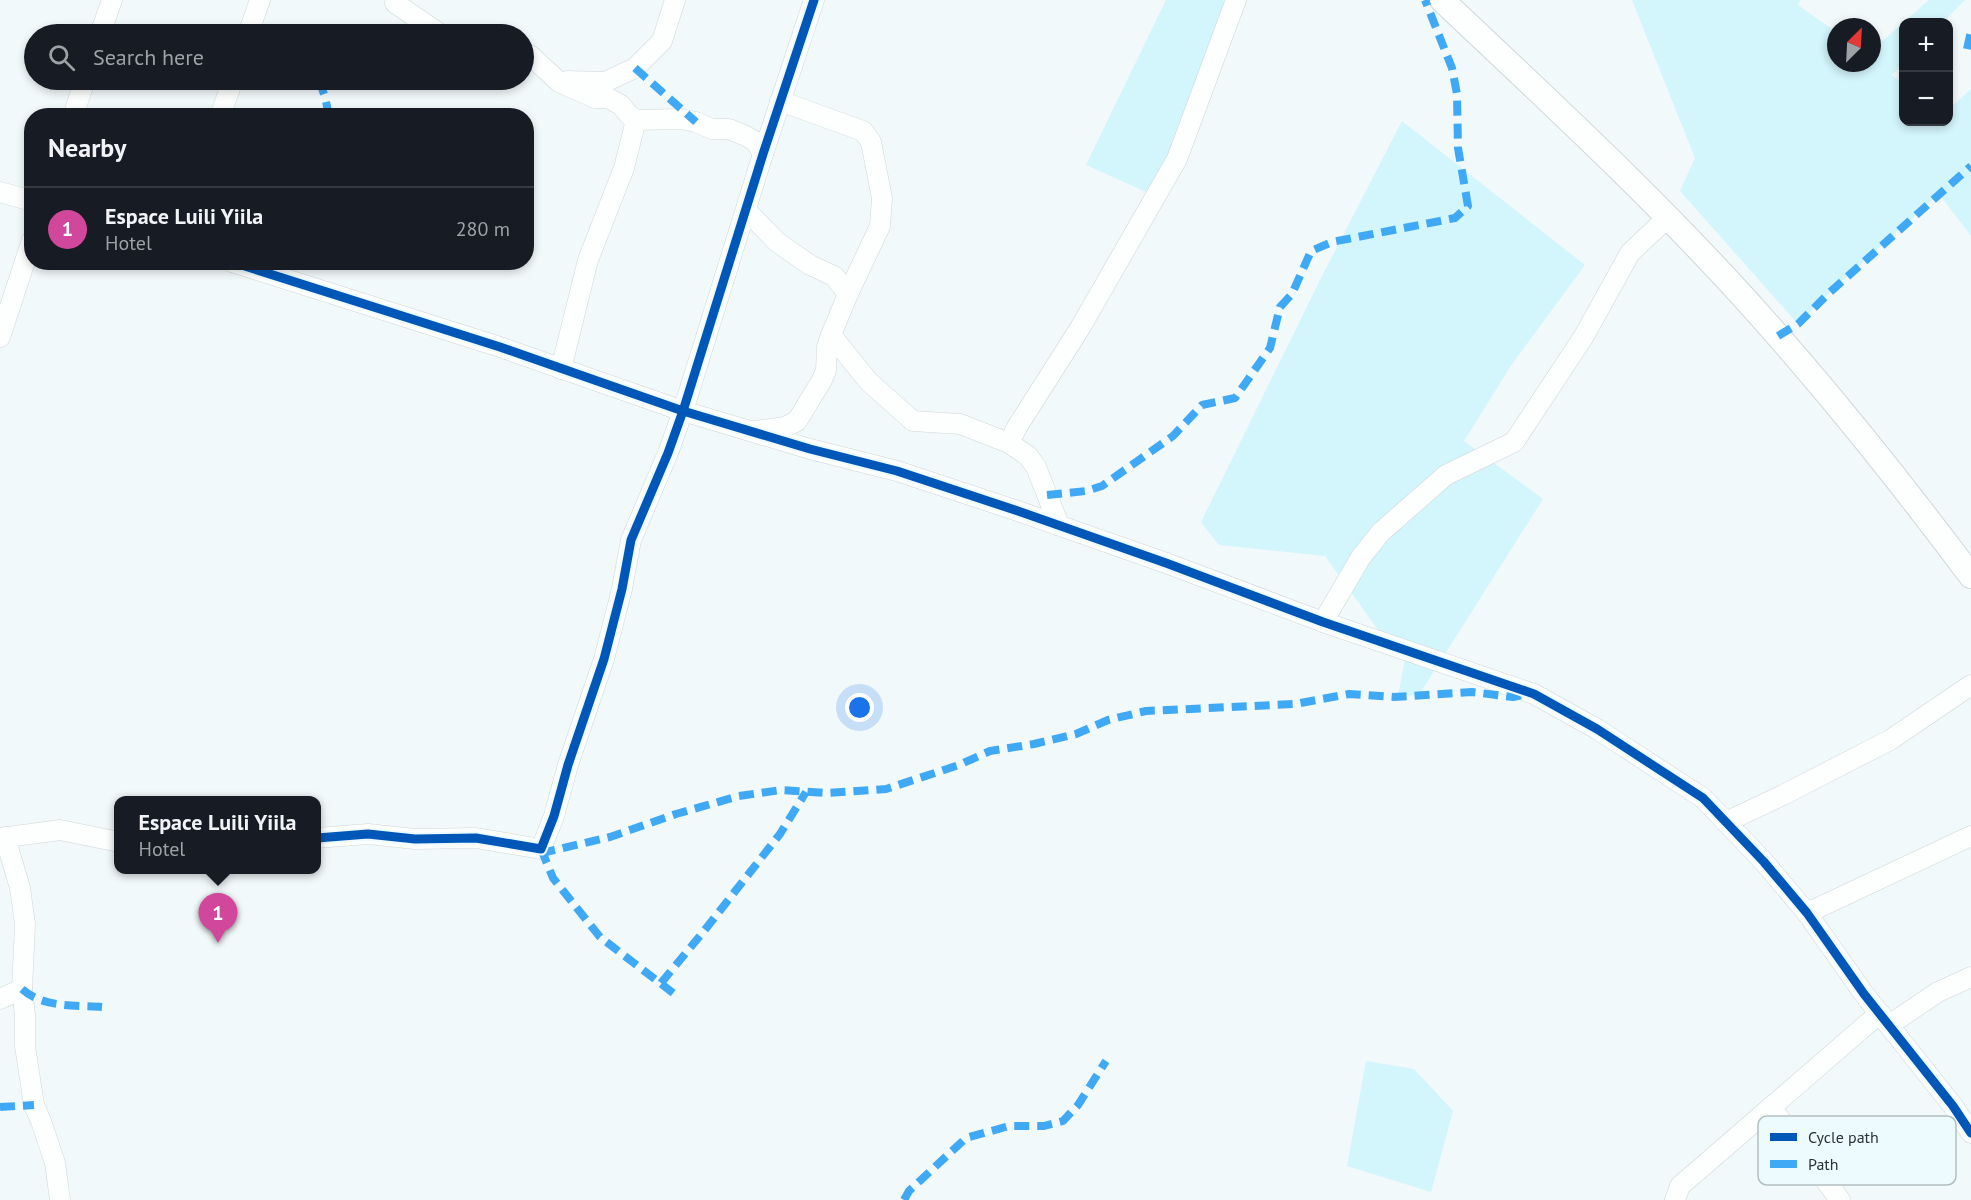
<!DOCTYPE html>
<html lang="en">
<head>
<meta charset="utf-8">
<style>
  body { margin:0; font-family:"PT Sans",sans-serif; background:#20242c; color:#f1f3f6 }
  .controls { position:absolute; right:18px; top:18px; display:grid; overflow:hidden; border-radius:12px; box-shadow:0 3px 9px #0003 }
  .controls button { width:54px; height:54px; display:grid; place-items:center; padding:0; border:0; border-bottom:2px solid #363941; background:#171b24; color:#f1f3f6; font:30px sans-serif }
  .compass { position:absolute; left:1827px; top:18px; width:54px; height:54px; border-radius:50%; background:#171b24; box-shadow:0 3px 9px #0003; rotate:24deg }
  .you { position:absolute; left:860px; top:708px; width:21px; height:21px; margin:-15px; border:4px solid #fff; border-radius:50%; background:#1a73e8; box-shadow:0 0 0 9px #1a73e833 }
  .badge { display:grid; place-items:center; width:39px; height:39px; border-radius:50%; background:#6f7779; color:#fff; font-size:20px; font-weight:700 }
  .pin { position:absolute; translate:-50% -50px; filter:drop-shadow(0 2px 3px #0008) }
  .pin::after { content:''; position:absolute; top:32px; width:21px; height:18px; background:inherit; clip-path:polygon(0 0,100% 0,50% 100%) }
  .popup { position:absolute; left:114px; top:796px; width:207px; height:78px; box-sizing:border-box; display:grid; place-content:center; border-radius:12px; background:#171b24; filter:drop-shadow(0 2px 4px #0005); font-size:20px; white-space:nowrap; color:#9ea1a6 }
  .popup b { font-size:22px; color:#f1f3f6 }
  .popup::after { content:''; position:absolute; left:50%; top:100%; margin-left:-12px; border:12px solid transparent; border-top-color:#171b24 }
  .list { margin:0; padding:0; list-style:none }
  h2 { display:flex; justify-content:space-between; align-items:center; height:78px; margin:0; padding:0 24px; font-size:26px }
  h2 small { font-size:20px; font-weight:400; color:#9ea1a6 }
  .list li { display:grid; grid-template-columns:39px 1fr auto; gap:18px; align-items:center; box-sizing:border-box; height:84px; padding:0 24px; border-top:2px solid #363941 }
  .list b { display:block; font-size:22px; white-space:nowrap }
  .list p { margin:0; font-size:20px; white-space:nowrap; color:#9ea1a6 }
  .list em { font-size:20px; font-style:normal; color:#9ea1a6 }
  .icon { flex:none; width:33px; height:33px; fill:none; stroke:currentColor; stroke-width:2; stroke-linecap:round; stroke-linejoin:round }
  .map { position:relative; flex:none; width:1971px; height:1200px; overflow:hidden }
  .search { position:absolute; background:#171b24; box-shadow:0 3px 9px #0003; left:24px; top:24px; width:510px; height:66px; display:flex; align-items:center; gap:15px; box-sizing:border-box; padding:0 21px; border-radius:33px; color:#9ea1a6; font-size:22px }
  .panel { position:absolute; background:#171b24; box-shadow:0 3px 9px #0003; left:24px; top:108px; width:510px; height:162px; border-radius:24px }
  .map>svg:first-child { display:block }
  .green { fill:#d3f5fc }
  .lines { fill:none; stroke-linecap:round; stroke-linejoin:round }
  .minor-casing { stroke:#cfd6d8; stroke-width:21 }
  .tertiary-casing { stroke:#cfd6d8; stroke-width:26 }
  .minor { stroke:#fdfefe; stroke-width:20 }
  .tertiary { stroke:#fdfefe; stroke-width:24 }
  .quiet { stroke:#3fa9f5; stroke-width:8; stroke-dasharray:15 8; stroke-linecap:butt }
  .cycleway-casing { stroke:#eefbfe; stroke-width:13 }
  .cycleway { stroke:#0057b8; stroke-width:9 }
  .key { fill:#eefbfe; stroke:#b3bec1; stroke-width:1.5 }
  .key-label { font-size:16px; fill:#293133 }
</style>
</head>
<body>
<div class="map">
<svg width="1971" height="1200" viewBox="0 0 1971 1200">
  <rect width="100%" height="100%" fill="#f2f9fa"/>
  <g class="green">
    <polygon points="1166,0 1222,0 1233,3 1155,196 1086,165"/>
    <polygon points="1632,0 1800,0 1798,5 1836,32 1836,63 1872,63 1872,50 1929,0 1965,0 1943,22 1904,22 1903,63 1892,75 1903,84 1904,122 1948,122 1949,109 1971,89 1971,236 1939,194 1828,294 1798,324 1680,191 1695,158"/>
    <polygon points="1402,121 1585,265 1512,364 1464,441 1543,499 1419,695 1398,696 1407,649 1386,641 1325,556 1219,545 1201,522 1321,278"/>
    <polygon points="1366,1061 1414,1069 1453,1111 1431,1192 1347,1166"/>
  </g>
  <g class="lines">
    <defs>
      <g id="minor">
        <polyline points="395,3 440,34"/>
        <polyline points="100,34 112,0"/>
        <polyline points="248,34 260,0"/>
        <polyline points="524,53 531,56 559,82 595,98 608,98 621,105 629,115 636,120 680,119 696,122 712,129 729,129 746,136 756,142 763,154"/>
        <polyline points="567,81 605,82 635,68 662,41 675,0"/>
        <polyline points="780,101 863,131 871,142 882,198 880,226 848,294"/>
        <polyline points="73,116 85,80"/>
        <polyline points="220,116 233,80"/>
        <polyline points="0,192 32,201"/>
        <polyline points="746,210 777,242 810,265 834,276 848,294 831,335 869,382 913,421 960,424 1009,443 1017,427 1080,328 1177,159 1236,0"/>
        <polyline points="232,262 500,347 683,411 810,449 897,471 1015,510 1166,563 1323,622 1534,694 1597,729 1703,798 1764,862 1807,913 1864,994 1953,1106 1971,1133"/>
        <polyline points="0,337 32,240"/>
        <polyline points="561,369 588,260 624,168 636,120"/>
        <polyline points="755,431 785,427 797,421 822,380 826,370 827,347 831,335"/>
        <polyline points="1009,443 1028,456 1036,467 1059,525"/>
        <polyline points="1323,622 1361,557 1381,532 1446,475 1514,442 1584,336 1630,253 1667,218"/>
        <polyline points="1726,822 1783,795 1890,740 1971,685"/>
        <polyline points="5,837 20,888 25,924 22,989 25,1015 25,1046 34,1105 41,1121 55,1163 60,1200"/>
        <polyline points="0,838 60,830 119,842"/>
        <polyline points="317,838 368,834 415,839 476,838 541,849 554,816 568,765 604,659 622,589 631,540 668,453 683,411 763,154 814,0"/>
        <polyline points="1807,913 1971,836"/>
        <polyline points="0,999 22,989"/>
        <polyline points="1889,1025 1938,992 1971,977"/>
        <polyline points="1771,1107 1840,1200"/>
        <polyline points="1675,1200 1680,1186 1880,1013"/>
      </g>
      <path id="tertiary" d="M 1442,0 C 1551,103 1664,207 1763,319 C 1836,401 1905,488 1971,576"/>
    </defs>
    <use href="#minor" class="minor-casing"/>
    <use href="#tertiary" class="tertiary-casing"/>
    <use href="#minor" class="minor"/>
    <use href="#tertiary" class="tertiary"/>
    <g class="quiet">
      <polyline points="1967,49 1971,31"/>
      <polyline points="635,68 696,122"/>
      <polyline points="319,80 325,97 329,116"/>
      <polyline points="1778,336 1798,324 1828,294 1971,166"/>
      <polyline points="1047,495 1086,491 1102,486 1173,436 1202,405 1235,398 1270,348 1280,307 1292,294 1311,251 1332,242 1455,218 1468,206 1458,148 1457,94 1452,68 1425,0"/>
      <polyline points="541,849 546,852 610,837 676,814 739,796 781,790 828,793 886,789 959,765 990,751 1034,744 1076,734 1108,720 1146,711 1295,704 1349,694 1394,697 1472,692 1513,697 1528,694"/>
      <polyline points="541,849 553,878 600,937 677,996"/>
      <polyline points="661,983 704,931 780,834 806,792"/>
      <path d="M 22,989 C 43,1008 75,1005 102,1007"/>
      <polyline points="0,1107 34,1105"/>
      <polyline points="904,1200 909,1191 966,1138 1009,1126 1044,1126 1063,1121 1078,1105 1106,1061"/>
    </g>
    <defs>
      <g id="cycleway">
        <polyline points="232,262 500,347 683,411 810,449 897,471 1015,510 1166,563 1323,622 1534,694 1597,729 1703,798 1764,862 1807,913 1864,994 1953,1106 1971,1133"/>
        <polyline points="317,838 368,834 415,839 476,838 541,849 554,816 568,765 604,659 622,589 631,540 668,453 683,411 763,154 814,0"/>
      </g>
    </defs>
    <use href="#cycleway" class="cycleway-casing"/>
    <use href="#cycleway" class="cycleway"/>
  </g>
  <rect x="1758" y="1116" width="198" height="69" rx="9" class="key"/>
  <rect x="1770" y="1133" width="27" height="8" fill="#0057b8"/>
  <rect x="1770" y="1160" width="27" height="8" fill="#3fa9f5"/>
  <g class="key-label">
    <text x="1808" y="1143">Cycle path</text>
    <text x="1808" y="1170">Path</text>
  </g>
</svg>
<div class="controls">
<button>+</button>
<button>−</button>
</div>
<svg class="compass" viewBox="-18 -18 36 36"><path d="M0-13l5 13h-10z" fill="#e53935"/><path d="M0 13l5-13h-10z" fill="#9ea1a6"/></svg>
<div class="you"></div>
<div class="pin badge" style="left:218px;top:943px;background:#d1479c">1</div>
<div class="popup"><b>Espace Luili Yiila</b>Hotel</div>
<div class="search"><svg class="icon" aria-label="search" viewBox="0 0 24 24"><circle cx="10" cy="10" r="6"/><path d="M15 15l6 6"/></svg>Search here</div>
<section class="panel">
<h2>Nearby<small></small></h2>
<ul class="list">
<li><span class="badge" style="background:#d1479c">1</span><div><b>Espace Luili Yiila</b><p>Hotel</p></div><em>280 m</em></li>
</ul>
</section>
</div>
</body>
</html>
